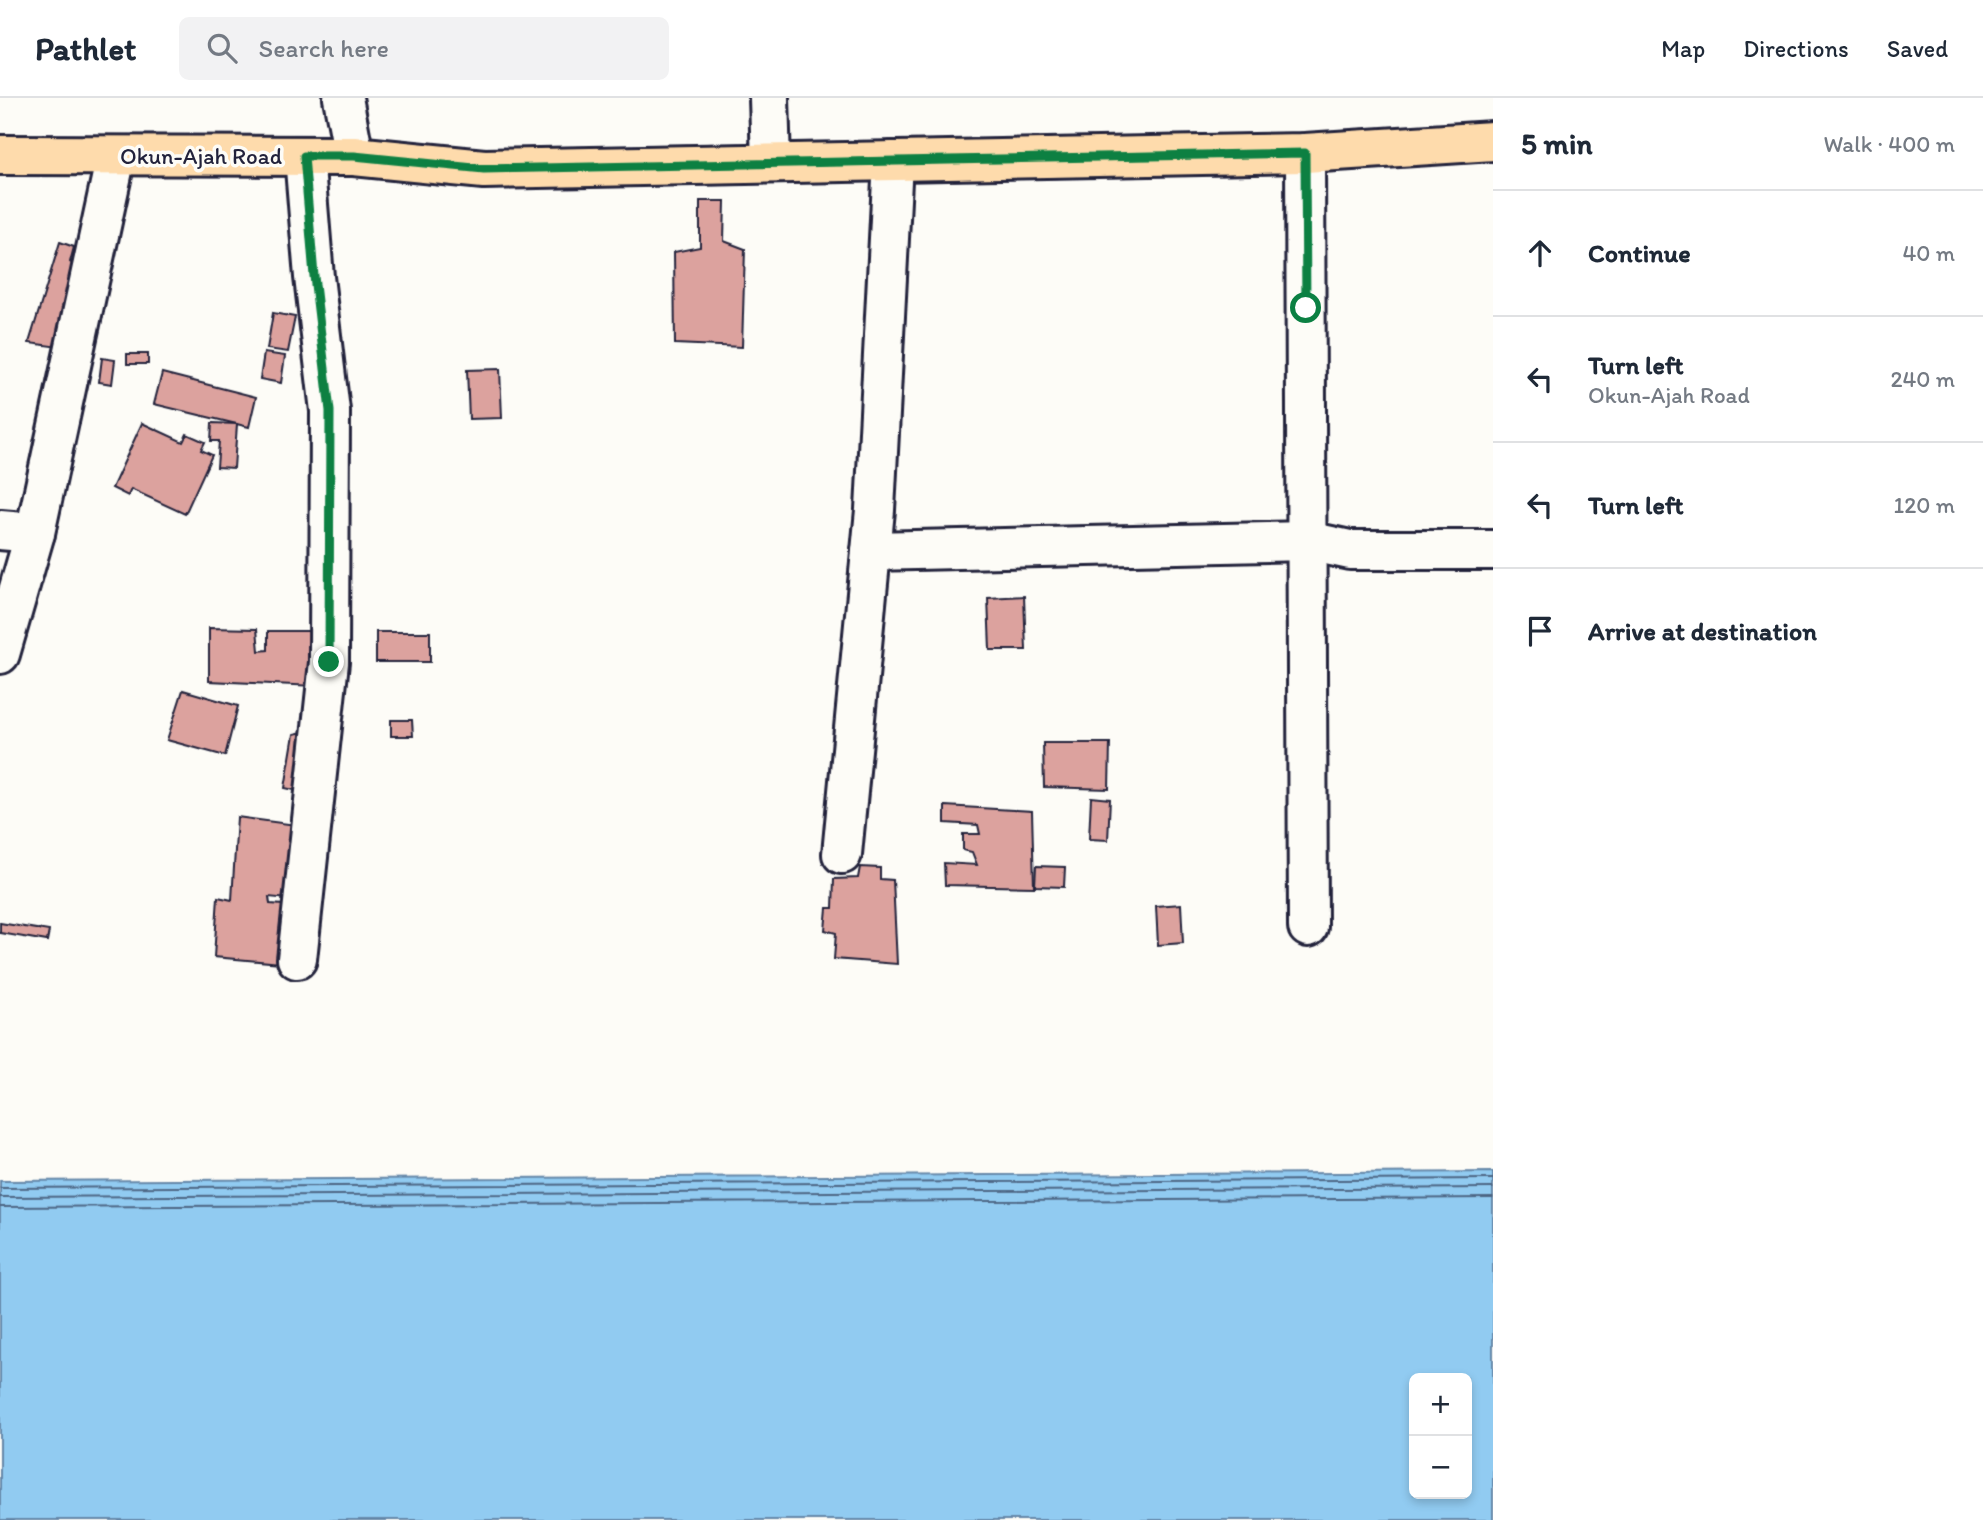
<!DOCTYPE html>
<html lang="en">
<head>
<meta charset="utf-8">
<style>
  body { margin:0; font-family:Itim,sans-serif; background:#f2f2f3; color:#1f2937 }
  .controls { position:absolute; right:21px; bottom:21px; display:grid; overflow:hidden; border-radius:10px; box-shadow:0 4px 10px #0003 }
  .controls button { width:63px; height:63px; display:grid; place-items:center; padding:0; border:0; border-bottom:2px solid #e0e1e3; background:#fff; color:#1f2937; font:35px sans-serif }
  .stop { position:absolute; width:21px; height:21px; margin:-16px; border:5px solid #0b8043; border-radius:50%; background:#fff }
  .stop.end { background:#0b8043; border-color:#fff; box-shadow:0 2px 7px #0008 }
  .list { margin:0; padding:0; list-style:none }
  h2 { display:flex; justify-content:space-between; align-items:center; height:91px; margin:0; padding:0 28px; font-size:30px }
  h2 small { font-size:23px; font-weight:400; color:#747a83 }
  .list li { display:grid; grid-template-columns:46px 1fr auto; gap:21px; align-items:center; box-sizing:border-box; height:126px; padding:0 28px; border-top:2px solid #e0e1e3 }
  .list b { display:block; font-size:26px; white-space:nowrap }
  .list p { margin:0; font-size:23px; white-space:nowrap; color:#747a83 }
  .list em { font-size:23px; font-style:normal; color:#747a83 }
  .icon { flex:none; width:38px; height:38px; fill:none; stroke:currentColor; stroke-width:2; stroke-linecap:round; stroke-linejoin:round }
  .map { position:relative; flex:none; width:1493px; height:1422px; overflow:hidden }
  header { display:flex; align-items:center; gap:42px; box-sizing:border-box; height:98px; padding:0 35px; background:#fff; border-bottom:2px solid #e0e1e3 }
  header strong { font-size:33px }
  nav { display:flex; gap:38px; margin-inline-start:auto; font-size:24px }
  .search { width:490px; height:63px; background:#f2f2f3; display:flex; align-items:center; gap:18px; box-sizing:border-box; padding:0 24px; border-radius:10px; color:#747a83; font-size:26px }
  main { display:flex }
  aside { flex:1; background:#fff }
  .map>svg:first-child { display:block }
  .water { fill:#91cbf1; stroke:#6587a8; stroke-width:2; fill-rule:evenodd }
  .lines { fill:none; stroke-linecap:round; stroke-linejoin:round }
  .shore { stroke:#4e6684; stroke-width:2 }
  .building { fill:#dca29e; stroke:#22223b; stroke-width:2 }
  .minor-casing { stroke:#22223b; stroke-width:44 }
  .major-casing { stroke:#22223b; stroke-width:44 }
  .minor { stroke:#fdfcf7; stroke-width:38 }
  .major { stroke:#fedbac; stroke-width:38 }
  .route { stroke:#0b8043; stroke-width:9 }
  .labels { text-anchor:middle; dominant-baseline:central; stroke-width:7; stroke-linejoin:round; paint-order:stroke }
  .street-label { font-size:23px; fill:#22223b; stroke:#fdfcf7 }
</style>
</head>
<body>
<header>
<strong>Pathlet</strong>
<div class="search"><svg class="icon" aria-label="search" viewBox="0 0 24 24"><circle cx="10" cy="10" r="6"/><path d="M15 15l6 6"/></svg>Search here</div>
<nav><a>Map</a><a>Directions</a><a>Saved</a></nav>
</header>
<main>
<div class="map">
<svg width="1493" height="1422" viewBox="0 0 1493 1422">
  <rect width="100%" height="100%" fill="#fdfcf7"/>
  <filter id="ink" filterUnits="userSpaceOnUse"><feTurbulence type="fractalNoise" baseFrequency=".0143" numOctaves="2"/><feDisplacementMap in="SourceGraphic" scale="14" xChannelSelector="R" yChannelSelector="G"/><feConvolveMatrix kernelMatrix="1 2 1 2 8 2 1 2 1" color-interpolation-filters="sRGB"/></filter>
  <g filter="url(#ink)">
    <path class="water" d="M 1493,1074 L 1493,1422 L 0,1422 L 0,1083 ZM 1414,1280 L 1467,1280 L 1467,1396 L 1414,1396 Z"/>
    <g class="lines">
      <g class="shore">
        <polyline points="0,1090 1493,1081"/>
        <polyline points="0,1099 1493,1090"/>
        <polyline points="0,1109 1493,1100"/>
      </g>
    </g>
    <g class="building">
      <polygon points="700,103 725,103 724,143 745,151 742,249 675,246 674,154 700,149"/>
      <polygon points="60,144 74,149 70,164 79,171 59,249 29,245"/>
      <polygon points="273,215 295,219 288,254 267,251"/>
      <polygon points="264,255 285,258 281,285 260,281"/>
      <rect x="127" y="256" width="21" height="10"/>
      <polygon points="102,260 115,262 112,286 99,284"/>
      <polygon points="500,271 502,320 469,321 467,272"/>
      <polygon points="162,275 256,299 249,329 154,306"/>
      <polygon points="142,325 183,344 187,336 205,344 201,352 212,357 185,416 131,391 128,398 112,390"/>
      <polygon points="212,325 237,326 234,370 217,369 219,343 211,343"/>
      <polygon points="1024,498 1026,552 990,552 988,500"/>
      <polygon points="209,530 257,531 259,553 268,552 268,533 311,533 315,588 209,583"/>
      <rect x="376" y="534" width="54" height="30"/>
      <polygon points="183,592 238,608 225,658 167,642"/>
      <polygon points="391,622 412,622 413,638 391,638"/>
      <polygon points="303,634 308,695 285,690 294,636"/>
      <polygon points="1043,645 1110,645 1109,691 1044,689"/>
      <polygon points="1091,699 1110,701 1108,742 1089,741"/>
      <polygon points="945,708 1032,713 1034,789 945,787 944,765 977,767 972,754 963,752 963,736 980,736 978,727 945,725"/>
      <polygon points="237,719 311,729 299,802 269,799 270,806 298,808 292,866 214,859 218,799 232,802"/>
      <polygon points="1036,768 1065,769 1064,789 1035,788"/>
      <polygon points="860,769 880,770 880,781 893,782 897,866 834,861 836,835 825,832 827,810 833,810 834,781 858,780"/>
      <polygon points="1181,806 1183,845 1158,847 1156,808"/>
      <polygon points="0,825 49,833 47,843 0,835"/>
    </g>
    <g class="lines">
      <defs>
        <g id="minor">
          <polyline points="343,0 354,58"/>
          <polyline points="769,0 771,65"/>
          <polyline points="1305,55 1308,829"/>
          <polyline points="0,432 35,435"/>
          <polyline points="871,453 1308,443 1350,452 1493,452"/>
          <polyline points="0,556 35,435 116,58"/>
          <polyline points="842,756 875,412 893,63"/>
          <polyline points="297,861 329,564 330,313 314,179 304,58"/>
        </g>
        <polyline id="major" points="0,57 354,58 484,71 1305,55 1493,43"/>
      </defs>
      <use href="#minor" class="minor-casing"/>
      <use href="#major" class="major-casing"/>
      <use href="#minor" class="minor"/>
      <use href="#major" class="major"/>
    </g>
  </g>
  <g class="lines" filter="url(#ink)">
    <polyline class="route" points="329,564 330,313 314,178 304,58 354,58 484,71 1305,55 1306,210"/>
  </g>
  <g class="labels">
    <g class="street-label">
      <text x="201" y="58">Okun-Ajah Road</text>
    </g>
  </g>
</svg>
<div class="controls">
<button>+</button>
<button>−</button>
</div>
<div class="stop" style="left:1306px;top:210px"></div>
<div class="stop end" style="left:329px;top:564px"></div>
</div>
<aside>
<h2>5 min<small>Walk · 400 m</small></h2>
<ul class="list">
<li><svg class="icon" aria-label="ahead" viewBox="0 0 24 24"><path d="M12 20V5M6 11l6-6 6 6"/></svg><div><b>Continue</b></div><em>40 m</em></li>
<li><svg class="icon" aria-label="left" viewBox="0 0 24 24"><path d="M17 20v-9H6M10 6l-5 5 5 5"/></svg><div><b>Turn left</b><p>Okun-Ajah Road</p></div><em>240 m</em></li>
<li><svg class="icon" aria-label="left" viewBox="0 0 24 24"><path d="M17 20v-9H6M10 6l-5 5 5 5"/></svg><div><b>Turn left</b></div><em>120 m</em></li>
<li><svg class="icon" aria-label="arrive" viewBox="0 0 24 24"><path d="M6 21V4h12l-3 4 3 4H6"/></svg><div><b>Arrive at destination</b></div></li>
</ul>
</aside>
</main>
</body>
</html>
